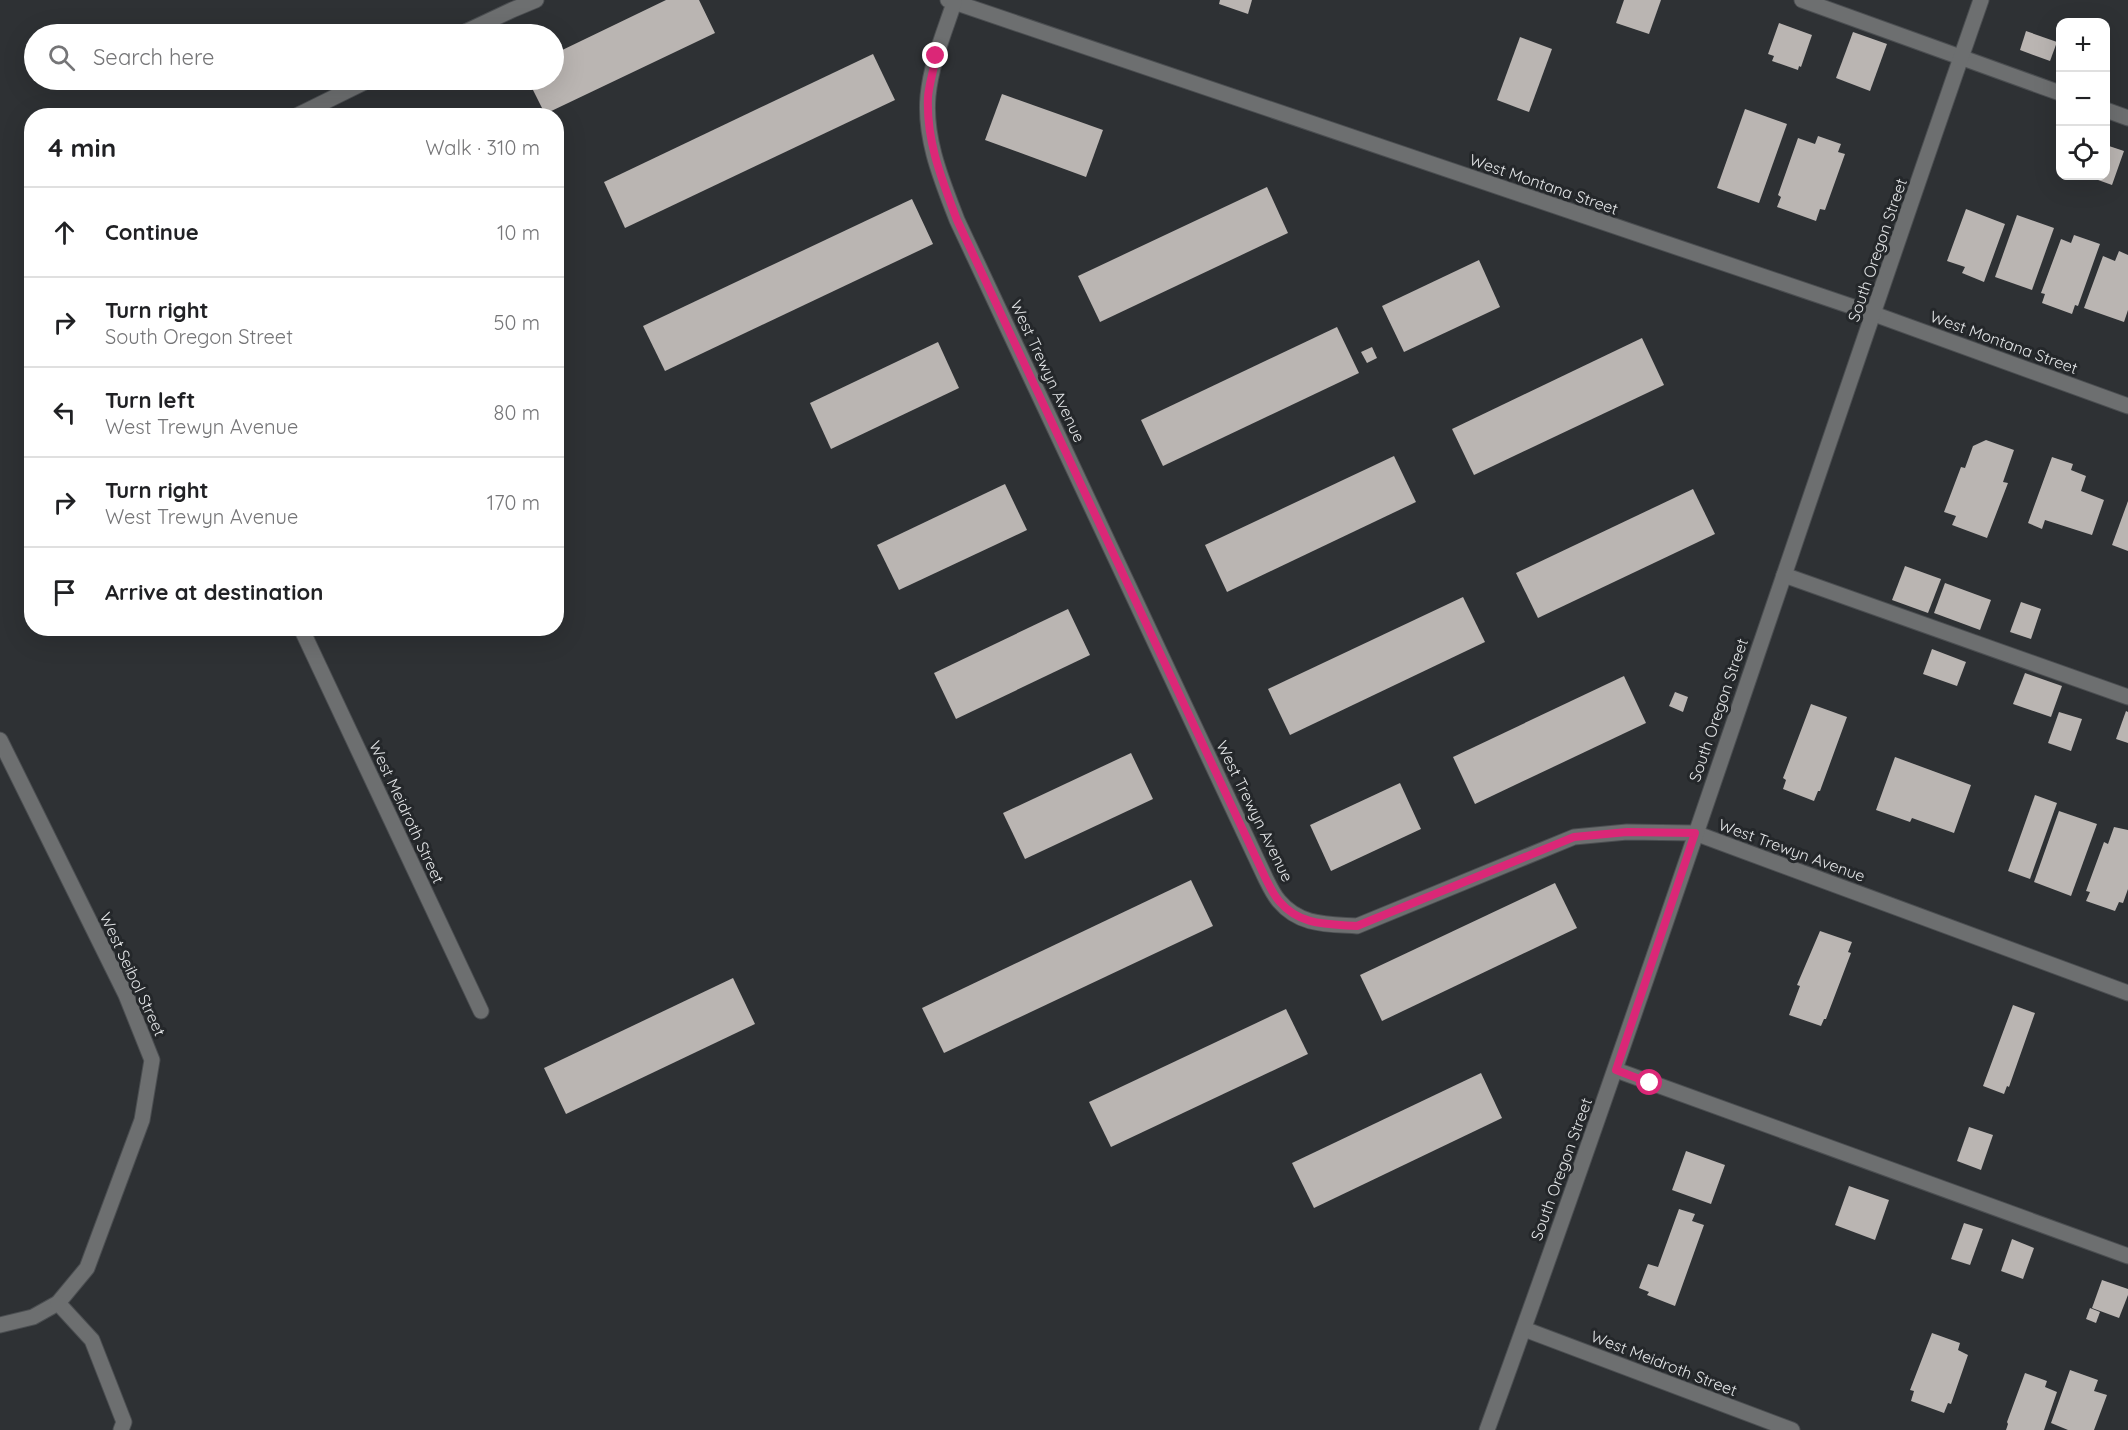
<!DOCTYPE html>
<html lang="en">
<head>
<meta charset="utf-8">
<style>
  body { margin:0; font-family:Quicksand,sans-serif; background:#f2f2f2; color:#202124 }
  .controls { position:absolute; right:18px; top:18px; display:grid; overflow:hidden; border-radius:12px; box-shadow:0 6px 24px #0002 }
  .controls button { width:54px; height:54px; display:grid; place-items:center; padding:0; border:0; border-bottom:2px solid #e0e0e0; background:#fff; color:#202124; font:30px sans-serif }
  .stop { position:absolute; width:18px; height:18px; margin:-14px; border:4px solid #db2777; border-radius:50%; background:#fff }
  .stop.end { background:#db2777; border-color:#fff; box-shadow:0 2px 6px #0008 }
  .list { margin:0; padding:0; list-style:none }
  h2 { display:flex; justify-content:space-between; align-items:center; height:78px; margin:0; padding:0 24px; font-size:26px }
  h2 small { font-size:20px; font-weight:400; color:#757577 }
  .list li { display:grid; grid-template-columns:39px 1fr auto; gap:18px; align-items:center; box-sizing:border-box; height:90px; padding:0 24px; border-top:2px solid #e0e0e0 }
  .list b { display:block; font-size:22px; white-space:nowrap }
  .list p { margin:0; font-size:20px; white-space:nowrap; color:#757577 }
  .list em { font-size:20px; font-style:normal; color:#757577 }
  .icon { flex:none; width:33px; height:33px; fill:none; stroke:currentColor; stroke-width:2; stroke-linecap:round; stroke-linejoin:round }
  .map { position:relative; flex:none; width:2128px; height:1430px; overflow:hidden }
  .search { position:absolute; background:#fff; box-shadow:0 6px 24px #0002; left:24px; top:24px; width:540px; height:66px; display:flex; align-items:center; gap:15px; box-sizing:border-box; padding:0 21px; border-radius:33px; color:#757577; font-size:22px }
  .panel { position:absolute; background:#fff; box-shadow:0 6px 24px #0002; left:24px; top:108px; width:540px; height:528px; border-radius:24px }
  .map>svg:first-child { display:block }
  .building { fill:#bab5b2 }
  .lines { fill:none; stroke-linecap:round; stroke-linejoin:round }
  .minor-casing { stroke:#4b4e51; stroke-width:17 }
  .minor { stroke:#6d6f70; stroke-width:15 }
  .route { stroke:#db2777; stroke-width:8 }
  .labels { text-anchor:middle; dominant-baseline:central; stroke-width:6; stroke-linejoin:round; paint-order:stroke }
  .street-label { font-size:16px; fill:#e3e5e7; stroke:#24272a }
</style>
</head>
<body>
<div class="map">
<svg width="2128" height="1430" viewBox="0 0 2128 1430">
  <rect width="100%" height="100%" fill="#2e3134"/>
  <g class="building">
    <polygon points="666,0 699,0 715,33 545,114 528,80 554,80 554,54"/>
    <polygon points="1220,0 1252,0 1248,14 1219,4"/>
    <polygon points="1624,0 1661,0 1649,34 1616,23"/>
    <polygon points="1779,23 1812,35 1801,67 1799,66 1798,70 1772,61 1774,56 1768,54"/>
    <polygon points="2026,31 2057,42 2050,61 2020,50"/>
    <polygon points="1853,32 1887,44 1870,91 1836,78"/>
    <polygon points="1520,37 1552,49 1529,112 1497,100"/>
    <polygon points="873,54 895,100 625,228 604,182"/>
    <polygon points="1002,94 1103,130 1086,177 985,140"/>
    <polygon points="1745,109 1787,124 1759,203 1717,188"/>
    <polygon points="1818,136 1841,144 1838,152 1845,154 1825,210 1820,209 1816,221 1777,207 1781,197 1778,195 1798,138 1815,144"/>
    <polygon points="2106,145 2124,151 2112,185 2087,176 2106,176"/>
    <polygon points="1267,187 1288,233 1100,322 1078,276"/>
    <polygon points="912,199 933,244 665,371 643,326"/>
    <polygon points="1966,209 2005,224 1984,282 1962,273 1965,267 1947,261"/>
    <polygon points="2017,215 2054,228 2032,290 1995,277"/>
    <polygon points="2074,235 2100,244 2078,306 2075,305 2072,314 2042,303 2045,294 2041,293 2061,239 2071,243"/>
    <polygon points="2119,251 2128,255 2128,310 2124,322 2084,308 2103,256 2115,261"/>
    <polygon points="1479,260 1500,307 1404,352 1382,306"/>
    <polygon points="1337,327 1359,373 1163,466 1141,420"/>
    <polygon points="1642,338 1664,385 1474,475 1452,429"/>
    <polygon points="938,342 959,388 831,449 810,403"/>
    <polygon points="1372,347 1377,358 1367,363 1361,352"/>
    <polygon points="1986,440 2014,450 2003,482 2008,483 1987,538 1952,525 1956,516 1944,512 1961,467 1965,468 1973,446"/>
    <polygon points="1394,456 1416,502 1227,592 1205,545"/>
    <polygon points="2052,457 2073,464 2071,470 2086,476 2081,491 2104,500 2092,535 2045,520 2042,529 2028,523"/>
    <polygon points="1005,484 1027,530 899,590 877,545"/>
    <polygon points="1693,489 1715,534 1538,618 1516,573"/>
    <polygon points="2128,501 2128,551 2112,545"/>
    <polygon points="1905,566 1941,579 1928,613 1892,600"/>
    <polygon points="1945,583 1991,600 1980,630 1934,613"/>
    <polygon points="1463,597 1485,642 1290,735 1268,689"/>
    <polygon points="2021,602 2041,609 2031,639 2010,632"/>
    <polygon points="1068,609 1090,655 956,719 934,673"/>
    <polygon points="1932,649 1966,662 1957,686 1923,674"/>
    <polygon points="2025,673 2062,686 2051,717 2013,704"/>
    <polygon points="1624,676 1646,723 1475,804 1453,757"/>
    <polygon points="1675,692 1688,697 1683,712 1669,706"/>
    <polygon points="1811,704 1847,717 1820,791 1818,791 1814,801 1783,789 1786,780 1783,778"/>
    <polygon points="2126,711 2128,712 2128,743 2116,739"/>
    <polygon points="2059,712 2082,719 2071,751 2048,743"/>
    <polygon points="1131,753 1153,799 1025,859 1003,813"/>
    <polygon points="1895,757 1971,785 1954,833 1912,818 1910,822 1876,810"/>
    <polygon points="1400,783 1421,829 1331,871 1310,825"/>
    <polygon points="2035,795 2057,803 2030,879 2008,871"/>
    <polygon points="2059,811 2097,824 2071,896 2034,882"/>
    <polygon points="2114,827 2128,830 2128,889 2123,903 2119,902 2115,911 2086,901 2090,892 2086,891 2104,842 2108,844"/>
    <polygon points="1191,880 1213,926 944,1053 922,1008"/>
    <polygon points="1555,883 1577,928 1382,1021 1360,975"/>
    <polygon points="1820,931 1852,942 1848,952 1851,953 1826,1019 1824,1019 1821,1026 1789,1015 1800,986 1797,985"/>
    <polygon points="733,978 755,1024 566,1114 544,1068"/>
    <polygon points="2013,1005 2035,1013 2009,1087 2007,1086 2004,1094 1983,1086"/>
    <polygon points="1286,1009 1308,1054 1111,1147 1089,1102"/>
    <polygon points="1481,1073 1502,1118 1314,1208 1292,1163"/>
    <polygon points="1969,1127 1993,1135 1981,1170 1957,1161"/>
    <polygon points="1686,1151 1725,1165 1711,1204 1672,1190"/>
    <polygon points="1849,1186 1889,1200 1875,1240 1835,1225"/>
    <polygon points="1679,1209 1695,1214 1692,1221 1704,1225 1675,1306 1647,1295 1649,1292 1639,1288 1648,1264 1658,1267"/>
    <polygon points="1964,1223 1983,1229 1970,1265 1951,1259"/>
    <polygon points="2012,1239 2034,1248 2023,1279 2001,1271"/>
    <polygon points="2102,1280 2128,1289 2128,1295 2119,1318 2092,1308"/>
    <polygon points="2090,1308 2100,1312 2096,1323 2086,1319"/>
    <polygon points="1932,1333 1960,1343 1958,1350 1968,1355 1951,1404 1948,1403 1944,1413 1911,1401 1914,1391 1910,1390"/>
    <polygon points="2070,1370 2098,1380 2094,1391 2107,1395 2094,1430 2068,1430 2051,1423"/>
    <polygon points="2025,1373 2047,1381 2045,1387 2057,1392 2044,1430 2006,1430 2008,1424 2007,1422"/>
  </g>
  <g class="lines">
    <defs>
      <g id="minor">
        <polyline points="948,0 1874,314 2128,406"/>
        <polyline points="1802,0 2060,93"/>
        <path d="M 954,3 C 944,33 931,64 928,96 C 924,139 942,181 957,220 L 1265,877 C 1269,885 1273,894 1279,901 C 1300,926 1327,924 1357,926 L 1574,837 L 1627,832 L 1695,833 L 2128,993"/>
        <polyline points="461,34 512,10 536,0"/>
        <polyline points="2106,110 2128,118"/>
        <polyline points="296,116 369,80"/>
        <polyline points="1784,575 2128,697"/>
        <polyline points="301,628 481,1011"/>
        <polyline points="0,740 126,995 152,1060 142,1120 87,1268 58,1303 33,1317 0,1325"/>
        <polyline points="1616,1070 2128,1256"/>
        <polyline points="58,1303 92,1340 124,1422 121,1430"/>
        <polyline points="1524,1329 1792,1430"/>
        <path d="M 1487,1430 C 1659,956 1815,476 1981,0"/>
      </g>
    </defs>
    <use href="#minor" class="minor-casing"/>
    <use href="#minor" class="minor"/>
  </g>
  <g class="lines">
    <path class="route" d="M 936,56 C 934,69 929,84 928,97 C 926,141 942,180 957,220 L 1265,877 C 1269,885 1273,894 1279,901 C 1300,926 1327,924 1357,926 L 1574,837 L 1627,832 L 1695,833 L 1616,1070 L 1650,1083"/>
  </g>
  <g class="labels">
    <g class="street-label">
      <text transform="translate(1544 184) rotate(19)">West Montana Street</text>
      <text transform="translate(1877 250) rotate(-71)">South Oregon Street</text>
      <text transform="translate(2004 342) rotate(20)">West Montana Street</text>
      <text transform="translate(1048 371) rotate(65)">West Trewyn Avenue</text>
      <text transform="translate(1718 710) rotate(-71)">South Oregon Street</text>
      <text transform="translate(1255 811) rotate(64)">West Trewyn Avenue</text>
      <text transform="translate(407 812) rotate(65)">West Meidroth Street</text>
      <text transform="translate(1792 850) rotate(20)">West Trewyn Avenue</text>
      <text transform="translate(133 974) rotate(65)">West Seibol Street</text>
      <text transform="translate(1561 1169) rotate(-70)">South Oregon Street</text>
      <text transform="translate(1664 1363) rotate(21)">West Meidroth Street</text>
    </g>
  </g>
</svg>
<div class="controls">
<button>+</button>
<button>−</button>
<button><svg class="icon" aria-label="locate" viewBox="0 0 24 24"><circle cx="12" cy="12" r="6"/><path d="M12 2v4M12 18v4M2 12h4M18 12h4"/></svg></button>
</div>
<div class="stop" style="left:1650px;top:1083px"></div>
<div class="stop end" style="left:936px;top:56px"></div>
<div class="search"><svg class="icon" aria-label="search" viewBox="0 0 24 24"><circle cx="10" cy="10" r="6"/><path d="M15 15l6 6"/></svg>Search here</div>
<section class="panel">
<h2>4 min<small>Walk · 310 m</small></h2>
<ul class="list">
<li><svg class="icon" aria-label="ahead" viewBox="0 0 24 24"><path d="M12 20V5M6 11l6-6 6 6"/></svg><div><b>Continue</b></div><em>10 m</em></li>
<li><svg class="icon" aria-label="right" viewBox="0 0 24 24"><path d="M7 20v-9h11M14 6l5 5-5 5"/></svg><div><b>Turn right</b><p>South Oregon Street</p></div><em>50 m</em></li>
<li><svg class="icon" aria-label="left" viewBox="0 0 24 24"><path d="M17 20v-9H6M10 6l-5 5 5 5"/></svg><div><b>Turn left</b><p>West Trewyn Avenue</p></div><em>80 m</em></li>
<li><svg class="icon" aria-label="right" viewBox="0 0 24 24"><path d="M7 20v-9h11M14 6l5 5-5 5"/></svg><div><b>Turn right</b><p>West Trewyn Avenue</p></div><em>170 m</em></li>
<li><svg class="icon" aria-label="arrive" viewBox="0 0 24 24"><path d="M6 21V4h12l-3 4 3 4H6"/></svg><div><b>Arrive at destination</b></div></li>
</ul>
</section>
</div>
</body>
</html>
